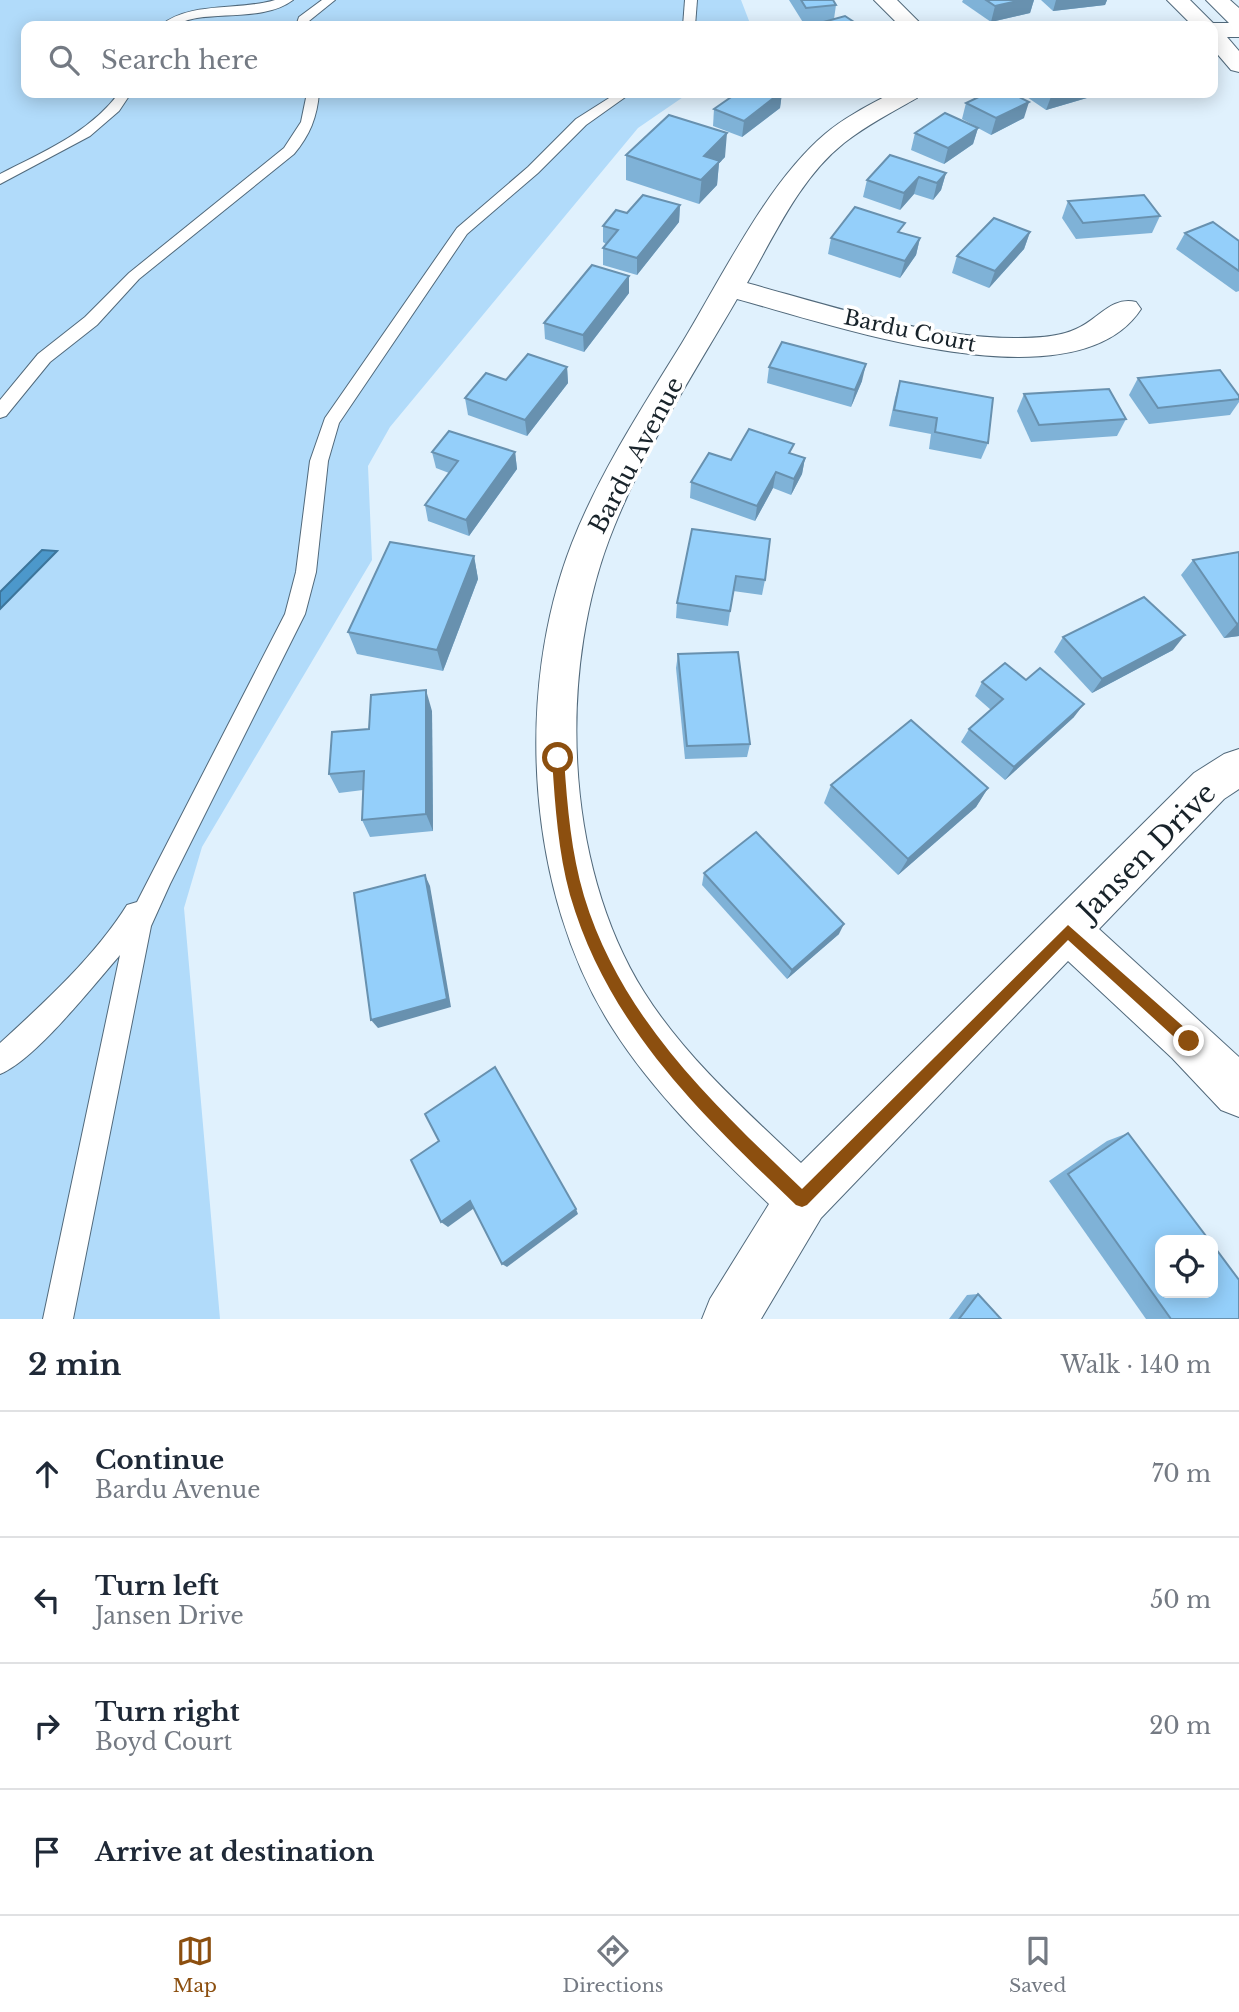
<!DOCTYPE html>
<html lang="en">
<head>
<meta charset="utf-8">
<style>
  body { margin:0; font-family:"Libre Baskerville",serif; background:#f2f2f3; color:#1f2937 }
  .controls { position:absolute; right:21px; bottom:21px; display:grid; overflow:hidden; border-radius:14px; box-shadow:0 4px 18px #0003 }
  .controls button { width:63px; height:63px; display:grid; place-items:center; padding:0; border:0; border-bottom:2px solid #e0e1e3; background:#fff; color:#1f2937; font:35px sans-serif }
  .stop { position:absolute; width:21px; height:21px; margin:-16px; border:5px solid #8c4f0f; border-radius:50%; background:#fff }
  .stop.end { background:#8c4f0f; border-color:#fff; box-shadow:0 2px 7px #0008 }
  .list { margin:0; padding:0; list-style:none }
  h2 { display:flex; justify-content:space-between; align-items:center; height:91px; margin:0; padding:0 28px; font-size:30px }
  h2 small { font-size:23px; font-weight:400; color:#747a83 }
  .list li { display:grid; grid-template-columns:46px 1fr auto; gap:21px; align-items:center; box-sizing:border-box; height:126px; padding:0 28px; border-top:2px solid #e0e1e3 }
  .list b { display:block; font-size:26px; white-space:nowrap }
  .list p { margin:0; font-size:23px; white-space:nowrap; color:#747a83 }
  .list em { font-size:23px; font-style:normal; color:#747a83 }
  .icon { flex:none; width:38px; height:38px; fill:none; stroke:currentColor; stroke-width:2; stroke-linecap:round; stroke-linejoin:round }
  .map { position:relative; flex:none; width:1239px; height:1319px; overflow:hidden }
  .search { position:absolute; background:#fff; box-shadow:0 4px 18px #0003; left:21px; right:21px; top:21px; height:77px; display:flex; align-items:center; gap:18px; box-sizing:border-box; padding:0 24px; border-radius:14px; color:#747a83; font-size:26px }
  .sheet { height:595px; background:#fff }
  nav { display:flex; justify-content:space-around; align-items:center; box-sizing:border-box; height:98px; border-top:2px solid #e0e1e3; background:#fff; font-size:19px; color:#747a83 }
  nav a { display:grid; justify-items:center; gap:4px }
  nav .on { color:#8c4f0f }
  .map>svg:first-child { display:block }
  .green { fill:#b1dbfa }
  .water { fill:#4c98cb; stroke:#3c759b; stroke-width:2 }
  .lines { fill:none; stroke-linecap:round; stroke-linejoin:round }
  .lane-casing { stroke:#51697b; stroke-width:2 }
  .street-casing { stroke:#51697b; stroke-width:2 }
  .primary-casing { stroke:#51697b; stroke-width:2 }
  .lane { fill:#fff; fill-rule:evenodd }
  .street { fill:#fff; fill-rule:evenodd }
  .primary { fill:#fff; fill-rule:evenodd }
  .wall { fill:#7fb2d7 }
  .shaded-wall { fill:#6891af }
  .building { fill:#94cffa; stroke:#6891af; stroke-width:2 }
  .route { fill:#8c4f0f }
  .labels { text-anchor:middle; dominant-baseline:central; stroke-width:7; stroke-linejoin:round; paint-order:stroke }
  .far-street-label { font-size:21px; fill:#18232a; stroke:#fff }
  .street-label { font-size:24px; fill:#18232a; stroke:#fff }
  .near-street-label { font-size:28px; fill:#18232a; stroke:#fff }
</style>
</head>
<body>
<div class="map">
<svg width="1239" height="1319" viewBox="0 0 1239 1319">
  <rect width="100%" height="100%" fill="#e0f1fd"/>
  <polygon class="green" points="0,0 741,0 751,26 26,26 26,93 689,93 638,128 390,427 368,466 372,560 202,847 184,908 220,1319 0,1319"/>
  <polygon class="water" points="42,550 57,551 0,609 0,592"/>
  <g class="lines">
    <defs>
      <g id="lane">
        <path d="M 275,0 L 293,0 C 268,19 227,13 197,18 C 183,20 174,27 160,26 C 189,1 240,11 275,0 Z"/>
        <polygon points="322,0 335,0 309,21 308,26 296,26 299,17"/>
        <polygon points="685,0 697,0 695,26 683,26"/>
        <path d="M 119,93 L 131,93 L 119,111 L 90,136 L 0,184 L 0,174 C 43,152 89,133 119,93 Z"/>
        <path d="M 307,93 L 319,93 C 317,117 310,135 294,154 L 139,279 L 97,325 L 50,362 L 6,416 L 0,418 L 0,400 L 38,354 L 85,317 L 129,273 L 284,148 L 301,122 Z"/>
        <path d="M 617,93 L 631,93 L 586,125 L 538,173 L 467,234 L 339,423 L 328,461 L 316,572 L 305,614 L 170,884 L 151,926 L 73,1319 L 43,1319 L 120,955 C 93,986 35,1060 0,1074 L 0,1043 C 45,1002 95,956 127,905 L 137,902 L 285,614 L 296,572 L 310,461 L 325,418 L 457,228 L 528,167 L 576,119 Z"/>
      </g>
      <g id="street">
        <polygon points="874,0 897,0 923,26 900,26"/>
        <polygon points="1213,23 1239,23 1239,37 1213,37 1213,26 1205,26"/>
        <path d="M 892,93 L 921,93 L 917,98 C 892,112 867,125 844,143 C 799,179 775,235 747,283 C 831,306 931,339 1018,338 C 1037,338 1059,337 1076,329 C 1098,320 1111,296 1136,302 L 1141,309 C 1075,410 830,324 737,299 C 694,373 646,447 614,527 C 557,666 563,863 644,992 C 685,1057 745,1110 801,1163 L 1194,773 L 1224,754 L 1239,749 L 1239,789 L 1224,799 L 1099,929 L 1239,1057 L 1239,1117 L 1221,1110 L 1172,1058 L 1068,961 L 821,1218 L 761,1319 L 702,1319 L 710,1299 L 769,1204 C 712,1149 655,1095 613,1029 C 526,894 514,691 572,543 C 600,472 642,408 682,343 C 722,277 767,183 825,134 C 845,117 869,105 892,93 Z"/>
      </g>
      <g id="primary">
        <polygon points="1167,0 1190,0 1216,26 1214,29 1221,30 1239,51 1239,72 1231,70 1213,49 1213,26 1193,26"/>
        <polygon points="1206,0 1230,0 1239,8 1239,27 1231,25"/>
      </g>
    </defs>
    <use href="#lane" class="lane-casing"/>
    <use href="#street" class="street-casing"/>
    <use href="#primary" class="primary-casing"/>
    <use href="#lane" class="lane"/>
    <use href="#street" class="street"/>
    <use href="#primary" class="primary"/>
  </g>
  <g class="wall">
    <polygon points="789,0 833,0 836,5 834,19 824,22 804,24"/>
    <polygon points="963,0 1034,0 1030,13 991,22 962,2"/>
    <polygon points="1041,0 1107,0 1105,5 1053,11"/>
    <polygon points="737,93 782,93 780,108 742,137 713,126 714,109"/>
    <polygon points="1024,93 1098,93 1097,95 1046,110 1024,95"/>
    <polygon points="966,103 1024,118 991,135 978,128 973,144 944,164 911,150 915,133 977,127 962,119"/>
    <polygon points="626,155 725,157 719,163 717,185 699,204 626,180"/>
    <polygon points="946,173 941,190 933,200 914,194 900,210 863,197 867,180"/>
    <polygon points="1068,201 1160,216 1152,233 1076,239 1062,218"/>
    <polygon points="680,205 679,222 637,275 603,265 603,248 606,244 603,242 603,226 627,213"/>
    <polygon points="1030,232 1024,249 989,288 952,273 957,256"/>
    <polygon points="902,233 920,238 916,255 900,278 828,254 831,238"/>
    <polygon points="1185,233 1239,241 1239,291 1236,292 1176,249"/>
    <polygon points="629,276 629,293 584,352 545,339 544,323"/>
    <polygon points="567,367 568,383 527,436 468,415 465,398 506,380"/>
    <polygon points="769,367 862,381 851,407 767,383"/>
    <polygon points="1138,378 1239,396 1239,402 1230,415 1149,424 1129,395"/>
    <polygon points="900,381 988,443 981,459 929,449 931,434 889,426 895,398"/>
    <polygon points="1024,394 1126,419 1117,436 1031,442 1017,411"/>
    <polygon points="432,452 515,452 517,469 469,536 428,521 425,505 449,473 436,468"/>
    <polygon points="792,454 805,458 802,474 791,495 773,488 755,521 690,498 691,482 731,460"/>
    <polygon points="692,529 765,580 762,595 733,591 728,626 676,618 677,603"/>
    <polygon points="1239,552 1239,636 1224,638 1181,575 1193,560"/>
    <polygon points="474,556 478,579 443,671 357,654 348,632"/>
    <polygon points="1063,637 1173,650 1092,693 1054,652"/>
    <polygon points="678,654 750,744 747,757 685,759 676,668"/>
    <polygon points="982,682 1074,717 1005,780 961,742 969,729 991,710 975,696"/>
    <polygon points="432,711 433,831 370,837 362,820 363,790 339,793 329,774 369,729"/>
    <polygon points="831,785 988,788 976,807 898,875 824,803"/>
    <polygon points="704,873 839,934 787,979 702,885"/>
    <polygon points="1128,1133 1239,1319 1146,1319 1049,1181 1107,1141"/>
    <polygon points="978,1294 1001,1319 949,1319 967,1295"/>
  </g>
  <g class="shaded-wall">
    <polygon points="1022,0 1034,0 1030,13 991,22 995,6"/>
    <polygon points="1056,0 1107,0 1105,5 1053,11"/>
    <polygon points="780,93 782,93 780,108 742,137 744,121"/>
    <polygon points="1055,93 1098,93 1097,95 1046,110 1052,94"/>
    <polygon points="1029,102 1024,118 991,135 996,118"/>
    <polygon points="978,128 973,144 944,164 948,148"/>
    <polygon points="727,133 725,157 719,163 717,185 699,204 704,156"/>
    <polygon points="946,173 941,190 933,200 937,183"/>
    <polygon points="919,177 914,194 900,210 904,193"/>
    <polygon points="680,205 679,222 637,275 637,258"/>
    <polygon points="1030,232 1024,249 989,288 995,271"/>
    <polygon points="920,238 916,255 900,278 905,261"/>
    <polygon points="629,276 629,293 584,352 583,335"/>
    <polygon points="866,364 862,381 851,407 855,390"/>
    <polygon points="567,367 568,383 527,436 525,420"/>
    <polygon points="515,452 517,469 469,536 466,520"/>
    <polygon points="805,458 802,474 791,495 794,479"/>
    <polygon points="776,472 773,488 755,521 757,506"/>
    <polygon points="474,556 478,579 443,671 437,650"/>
    <polygon points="1239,623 1239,636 1224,638 1237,624"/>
    <polygon points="1185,635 1173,650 1092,693 1102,679"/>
    <polygon points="426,690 432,711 433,831 426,814"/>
    <polygon points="1084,704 1074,717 1005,780 1014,767"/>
    <polygon points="988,788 976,807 898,875 908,859"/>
    <polygon points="425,875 430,886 451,1007 378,1028 371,1020"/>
    <polygon points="844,924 839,934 787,979 792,970"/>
    <polygon points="470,1201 477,1206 448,1227 441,1222"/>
    <polygon points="576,1209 578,1214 507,1267 502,1264"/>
  </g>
  <g class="building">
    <polygon points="801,0 833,0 836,5 806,8"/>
    <polygon points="986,0 1022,0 995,6"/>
    <polygon points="845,16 860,26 809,26"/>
    <polygon points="737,93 780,93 744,121 714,109"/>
    <polygon points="987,93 1011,93 1029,102 996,118 966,103"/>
    <polygon points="945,113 978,128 948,148 915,133"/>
    <polygon points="669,115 727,133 704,156 720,161 701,180 626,155"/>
    <polygon points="890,155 946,173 937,183 919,177 904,193 867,180"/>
    <polygon points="643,195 680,205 637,258 603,248 618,230 603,226 616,210 627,213"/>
    <polygon points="1144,195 1160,216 1083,223 1068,201"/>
    <polygon points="855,207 905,223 898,232 920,238 905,261 831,238"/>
    <polygon points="994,218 1030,232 995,271 957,256"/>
    <polygon points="1213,222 1239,241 1239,271 1185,233"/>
    <polygon points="592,265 629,276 583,335 544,323"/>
    <polygon points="782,342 866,364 855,390 769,367"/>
    <polygon points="528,354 567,367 525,420 465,398 486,373 506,380"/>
    <polygon points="1220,370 1239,396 1239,399 1158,408 1138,378"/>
    <polygon points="900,381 993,398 988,443 935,432 937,418 894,410"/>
    <polygon points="1109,389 1126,419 1039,425 1024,394"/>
    <polygon points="749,429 794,444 789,453 805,458 794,479 776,472 757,506 691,482 709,453 731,460"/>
    <polygon points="449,431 515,452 466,520 425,505 458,461 432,452"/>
    <polygon points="692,529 770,539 765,580 736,576 730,611 677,603"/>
    <polygon points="390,542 474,556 437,650 348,632"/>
    <polygon points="1239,552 1239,623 1237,624 1193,560"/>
    <polygon points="1144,597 1185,635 1102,679 1063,637"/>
    <polygon points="738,652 750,744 687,746 678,654"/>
    <polygon points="1005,663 1026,680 1040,668 1084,704 1014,767 969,729 1003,699 982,682"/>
    <polygon points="426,690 426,814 362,820 364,771 329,774 332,732 369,729 371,695"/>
    <polygon points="911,720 988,788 908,859 831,785"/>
    <polygon points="756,832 844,924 792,970 704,873"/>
    <polygon points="425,875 447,999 371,1020 354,893"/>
    <polygon points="495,1067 576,1209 502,1264 470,1201 441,1222 411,1160 439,1141 425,1114"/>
    <polygon points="1128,1133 1209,1240 1160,1240 1160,1293 1213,1293 1213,1245 1239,1280 1239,1319 1171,1319 1068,1174"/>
    <polygon points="978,1294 1001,1319 959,1319"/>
  </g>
  <path class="route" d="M 558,753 L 564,758 C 567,804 571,852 584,896 C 621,1018 712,1103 802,1189 L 1068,925 L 1194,1036 L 1194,1046 L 1184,1046 L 1068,940 L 807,1205 L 802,1207 L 796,1205 C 701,1114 608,1026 570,895 C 558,851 555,804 552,758 Z"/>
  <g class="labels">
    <g class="far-street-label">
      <text transform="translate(910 331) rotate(12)">Bardu Court</text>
    </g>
    <g class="street-label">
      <text transform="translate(636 455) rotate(-62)">Bardu Avenue</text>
    </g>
    <g class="near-street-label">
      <text transform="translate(1147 852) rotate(-45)">Jansen Drive</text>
    </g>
  </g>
</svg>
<div class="controls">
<button><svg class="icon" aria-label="locate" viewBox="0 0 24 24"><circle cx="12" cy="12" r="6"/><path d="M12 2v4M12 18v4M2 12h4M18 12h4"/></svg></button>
</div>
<div class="stop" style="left:558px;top:758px"></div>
<div class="stop end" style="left:1189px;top:1041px"></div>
<div class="search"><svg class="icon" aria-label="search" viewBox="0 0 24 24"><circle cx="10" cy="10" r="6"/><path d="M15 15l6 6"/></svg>Search here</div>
</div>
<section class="sheet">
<h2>2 min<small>Walk · 140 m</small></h2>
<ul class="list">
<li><svg class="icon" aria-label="ahead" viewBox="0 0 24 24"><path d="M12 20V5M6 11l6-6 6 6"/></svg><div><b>Continue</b><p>Bardu Avenue</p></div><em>70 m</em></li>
<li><svg class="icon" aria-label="left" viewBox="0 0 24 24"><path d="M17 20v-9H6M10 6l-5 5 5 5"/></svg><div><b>Turn left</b><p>Jansen Drive</p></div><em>50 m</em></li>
<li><svg class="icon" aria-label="right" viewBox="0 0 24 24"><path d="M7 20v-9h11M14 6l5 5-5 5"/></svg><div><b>Turn right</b><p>Boyd Court</p></div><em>20 m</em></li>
<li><svg class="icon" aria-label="arrive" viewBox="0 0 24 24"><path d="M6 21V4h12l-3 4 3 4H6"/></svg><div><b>Arrive at destination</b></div></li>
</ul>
</section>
<nav>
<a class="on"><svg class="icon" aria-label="map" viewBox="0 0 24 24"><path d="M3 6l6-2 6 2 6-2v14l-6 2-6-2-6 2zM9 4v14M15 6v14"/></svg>Map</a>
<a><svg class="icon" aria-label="directions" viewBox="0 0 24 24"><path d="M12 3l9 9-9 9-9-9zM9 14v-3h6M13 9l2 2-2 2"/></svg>Directions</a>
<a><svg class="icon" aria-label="saved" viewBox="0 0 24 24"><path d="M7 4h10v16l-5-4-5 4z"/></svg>Saved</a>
</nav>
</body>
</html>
